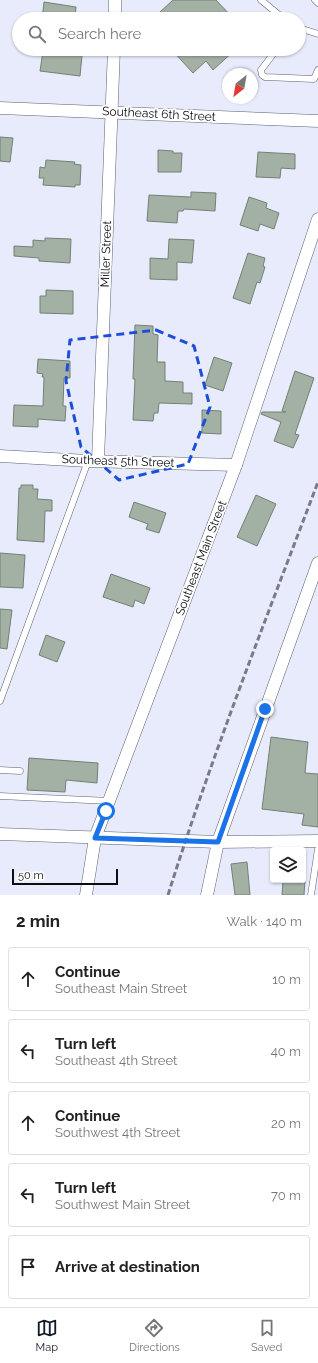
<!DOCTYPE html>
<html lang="en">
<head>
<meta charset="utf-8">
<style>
  body { margin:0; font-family:Raleway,sans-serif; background:#f6f6f6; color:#222 }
  .controls { position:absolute; right:12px; bottom:12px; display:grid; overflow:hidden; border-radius:4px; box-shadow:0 1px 3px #0004 }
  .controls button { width:36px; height:36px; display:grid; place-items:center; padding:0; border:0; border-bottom:1px solid #e0e0e0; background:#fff; color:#222; font:20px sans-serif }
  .compass { position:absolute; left:222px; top:68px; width:36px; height:36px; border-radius:50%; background:#fff; box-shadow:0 1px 3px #0004; rotate:211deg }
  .scale { position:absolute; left:12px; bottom:10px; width:106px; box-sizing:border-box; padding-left:4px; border:2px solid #0c0d12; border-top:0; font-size:11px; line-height:14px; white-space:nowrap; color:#0c0d12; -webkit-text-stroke:3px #fff; paint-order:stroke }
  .stop { position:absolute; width:12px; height:12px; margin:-9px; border:3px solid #1a73e8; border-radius:50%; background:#fff }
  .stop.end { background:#1a73e8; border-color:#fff; box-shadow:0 1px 4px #0008 }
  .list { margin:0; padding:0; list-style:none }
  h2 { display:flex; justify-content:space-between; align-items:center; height:52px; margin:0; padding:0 16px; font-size:17px }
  h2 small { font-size:13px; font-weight:400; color:#767676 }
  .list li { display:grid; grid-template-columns:26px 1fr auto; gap:12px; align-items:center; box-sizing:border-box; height:64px; margin:0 8px 8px; padding:0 8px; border:1px solid #e0e0e0; border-radius:4px }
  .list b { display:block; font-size:15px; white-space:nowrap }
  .list p { margin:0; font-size:13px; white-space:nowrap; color:#767676 }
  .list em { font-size:13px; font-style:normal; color:#767676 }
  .icon { flex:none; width:22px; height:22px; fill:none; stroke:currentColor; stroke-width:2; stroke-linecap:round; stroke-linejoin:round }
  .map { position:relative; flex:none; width:318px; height:895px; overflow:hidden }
  .search { position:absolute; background:#fff; box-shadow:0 1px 3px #0004; left:12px; right:12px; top:12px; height:44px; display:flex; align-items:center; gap:10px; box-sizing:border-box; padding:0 14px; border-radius:22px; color:#767676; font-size:15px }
  .sheet { height:412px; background:#fff }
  nav { display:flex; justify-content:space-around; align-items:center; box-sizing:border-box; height:56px; border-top:1px solid #e0e0e0; background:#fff; font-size:11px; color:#767676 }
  nav a { display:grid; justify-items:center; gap:2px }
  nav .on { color:#111827 }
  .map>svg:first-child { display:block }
  .building { fill:#a3b0a4; stroke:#748075 }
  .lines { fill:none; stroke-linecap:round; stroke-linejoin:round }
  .service-casing { stroke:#5e606e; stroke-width:7 }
  .minor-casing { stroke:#5e606e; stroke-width:13 }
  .service { stroke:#fff; stroke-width:6 }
  .minor { stroke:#fff; stroke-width:12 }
  .rail { stroke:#797c86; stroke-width:3; stroke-dasharray:6 3; stroke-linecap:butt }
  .route { stroke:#1a73e8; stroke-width:5 }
  .marked { fill:none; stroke:#1d4ed8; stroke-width:3; stroke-dasharray:8 5; stroke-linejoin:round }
  .labels { text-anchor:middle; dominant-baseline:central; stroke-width:3.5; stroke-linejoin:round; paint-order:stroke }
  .street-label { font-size:12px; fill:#0c0d12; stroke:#fff }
</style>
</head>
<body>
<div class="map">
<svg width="318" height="895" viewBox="0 0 318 895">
  <rect width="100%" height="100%" fill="#e7ebfb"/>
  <g class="building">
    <polygon points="173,0 216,0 234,19 166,19 160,12"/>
    <polygon points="44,2 76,7 75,19 42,19"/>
    <polygon points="171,49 236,49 213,70 206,61 193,73"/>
    <polygon points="43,51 82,55 80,76 40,71"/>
    <polygon points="0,137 13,138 10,162 0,161"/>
    <polygon points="158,150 173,151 173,153 182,153 181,172 158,172"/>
    <polygon points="258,152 295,154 295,169 281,168 280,178 256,177"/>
    <polygon points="46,160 75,162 74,164 81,165 80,185 75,185 75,187 43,185 44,178 39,178 40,167 45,168"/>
    <polygon points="191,192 216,193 215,211 184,209 183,211 178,211 177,223 147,221 149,195 191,197"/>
    <polygon points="249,197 267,203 266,208 279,213 274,229 260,224 258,231 240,225"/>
    <polygon points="45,238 71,239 70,263 39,261 39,258 14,256 14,246 33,247 33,240 45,241"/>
    <polygon points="169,239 194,240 192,263 177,262 177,280 150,279 150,258 168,259"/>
    <polygon points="248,253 265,258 263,266 265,267 260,283 257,282 250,304 233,298"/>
    <polygon points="46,290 73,291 73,314 40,313 40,296 46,296"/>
    <polygon points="135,325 153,326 153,334 158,335 157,362 165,362 165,381 183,382 183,393 192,393 192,404 159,403 158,413 154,413 153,421 133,420 135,379 133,379"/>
    <polygon points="214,357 232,363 223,391 205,385"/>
    <polygon points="38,359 70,361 70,378 64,378 63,406 66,406 65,421 38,419 38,427 13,426 14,405 43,406 44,377 42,377 43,374 37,373"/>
    <polygon points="295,371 314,378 295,434 299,435 293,448 274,441 281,422 261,414 262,412 286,412 282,411"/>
    <polygon points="202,410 221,411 221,434 202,433"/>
    <polygon points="21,485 33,485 33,489 38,489 37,499 52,500 52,511 45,511 44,542 17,540 19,488 21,488"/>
    <polygon points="256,495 276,504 257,546 237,537"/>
    <polygon points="134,502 166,513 159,533 146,529 148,524 129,517"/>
    <polygon points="0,553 25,555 23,588 0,587"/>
    <polygon points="111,574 150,588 144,604 135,600 133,607 103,597"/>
    <polygon points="0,609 12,610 7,649 0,648"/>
    <polygon points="46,635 65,642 57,662 39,655"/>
    <polygon points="271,737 308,742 305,773 318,774 318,827 302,825 304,814 262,809"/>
    <polygon points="29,758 98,763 97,783 66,780 65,792 27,790"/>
    <polygon points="247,862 250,895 235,895 231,864"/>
    <polygon points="283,880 305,880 304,895 282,895"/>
  </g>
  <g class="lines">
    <defs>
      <g id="service">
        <polyline points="261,0 284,19"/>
        <polyline points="315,0 318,3"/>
        <polyline points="299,28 318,34"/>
        <polyline points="277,49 261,70 262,75 265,77 314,79 318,70"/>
        <polyline points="0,701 88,461"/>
        <polyline points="0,770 20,771"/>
        <polyline points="0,796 110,801"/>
        <polyline points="311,895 318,849"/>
      </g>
      <g id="minor">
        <polyline points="115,19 115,0"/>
        <polyline points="0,108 318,121"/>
        <polyline points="0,456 88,461 236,465"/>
        <polyline points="98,460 114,49"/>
        <polyline points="0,834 218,842 318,841"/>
        <polyline points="86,895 95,838 236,465 318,219"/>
        <polyline points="207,895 218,842 318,563"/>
      </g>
    </defs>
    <use href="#service" class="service-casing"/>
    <use href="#minor" class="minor-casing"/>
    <use href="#service" class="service"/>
    <use href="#minor" class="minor"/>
    <path class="rail" d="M 168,895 C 212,755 266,619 318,482"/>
  </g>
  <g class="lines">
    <polyline class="route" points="106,811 95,838 218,842 265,709"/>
  </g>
  <path class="marked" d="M 156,330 L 194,346 L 210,407 L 188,464 L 119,480 L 81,447 L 66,381 L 70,340 Z"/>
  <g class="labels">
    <g class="street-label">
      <text transform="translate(159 114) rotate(3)">Southeast 6th Street</text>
      <text transform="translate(106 254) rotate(-88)">Miller Street</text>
      <text transform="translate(118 461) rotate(2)">Southeast 5th Street</text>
      <text transform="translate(201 558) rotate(-69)">Southeast Main Street</text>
    </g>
  </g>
</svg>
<div class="controls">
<button><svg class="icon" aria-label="layers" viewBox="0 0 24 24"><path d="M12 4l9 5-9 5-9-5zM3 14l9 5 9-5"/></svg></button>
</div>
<svg class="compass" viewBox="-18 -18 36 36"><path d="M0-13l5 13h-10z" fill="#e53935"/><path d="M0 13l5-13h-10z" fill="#767676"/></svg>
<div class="scale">50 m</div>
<div class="stop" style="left:106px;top:811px"></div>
<div class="stop end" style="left:265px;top:709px"></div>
<div class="search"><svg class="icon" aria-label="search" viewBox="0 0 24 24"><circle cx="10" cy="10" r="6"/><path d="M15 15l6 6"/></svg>Search here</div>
</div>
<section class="sheet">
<h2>2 min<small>Walk · 140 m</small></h2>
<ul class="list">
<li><svg class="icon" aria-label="ahead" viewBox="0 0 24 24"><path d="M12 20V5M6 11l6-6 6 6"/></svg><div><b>Continue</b><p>Southeast Main Street</p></div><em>10 m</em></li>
<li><svg class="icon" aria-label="left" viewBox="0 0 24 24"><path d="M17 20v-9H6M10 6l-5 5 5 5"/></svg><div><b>Turn left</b><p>Southeast 4th Street</p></div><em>40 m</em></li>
<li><svg class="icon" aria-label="ahead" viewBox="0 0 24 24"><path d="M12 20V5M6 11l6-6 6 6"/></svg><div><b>Continue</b><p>Southwest 4th Street</p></div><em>20 m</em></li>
<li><svg class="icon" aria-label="left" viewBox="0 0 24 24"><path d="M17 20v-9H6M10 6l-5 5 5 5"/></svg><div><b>Turn left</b><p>Southwest Main Street</p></div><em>70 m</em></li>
<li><svg class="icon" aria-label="arrive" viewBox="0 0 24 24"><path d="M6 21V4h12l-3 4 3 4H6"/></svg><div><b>Arrive at destination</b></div></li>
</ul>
</section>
<nav>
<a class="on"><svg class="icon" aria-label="map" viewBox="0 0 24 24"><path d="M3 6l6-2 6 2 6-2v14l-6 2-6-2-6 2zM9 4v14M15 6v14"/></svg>Map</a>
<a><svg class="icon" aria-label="directions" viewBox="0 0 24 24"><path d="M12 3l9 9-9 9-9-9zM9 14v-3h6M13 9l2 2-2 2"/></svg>Directions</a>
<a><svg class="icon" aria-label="saved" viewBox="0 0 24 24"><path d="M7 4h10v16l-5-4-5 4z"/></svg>Saved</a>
</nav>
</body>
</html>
